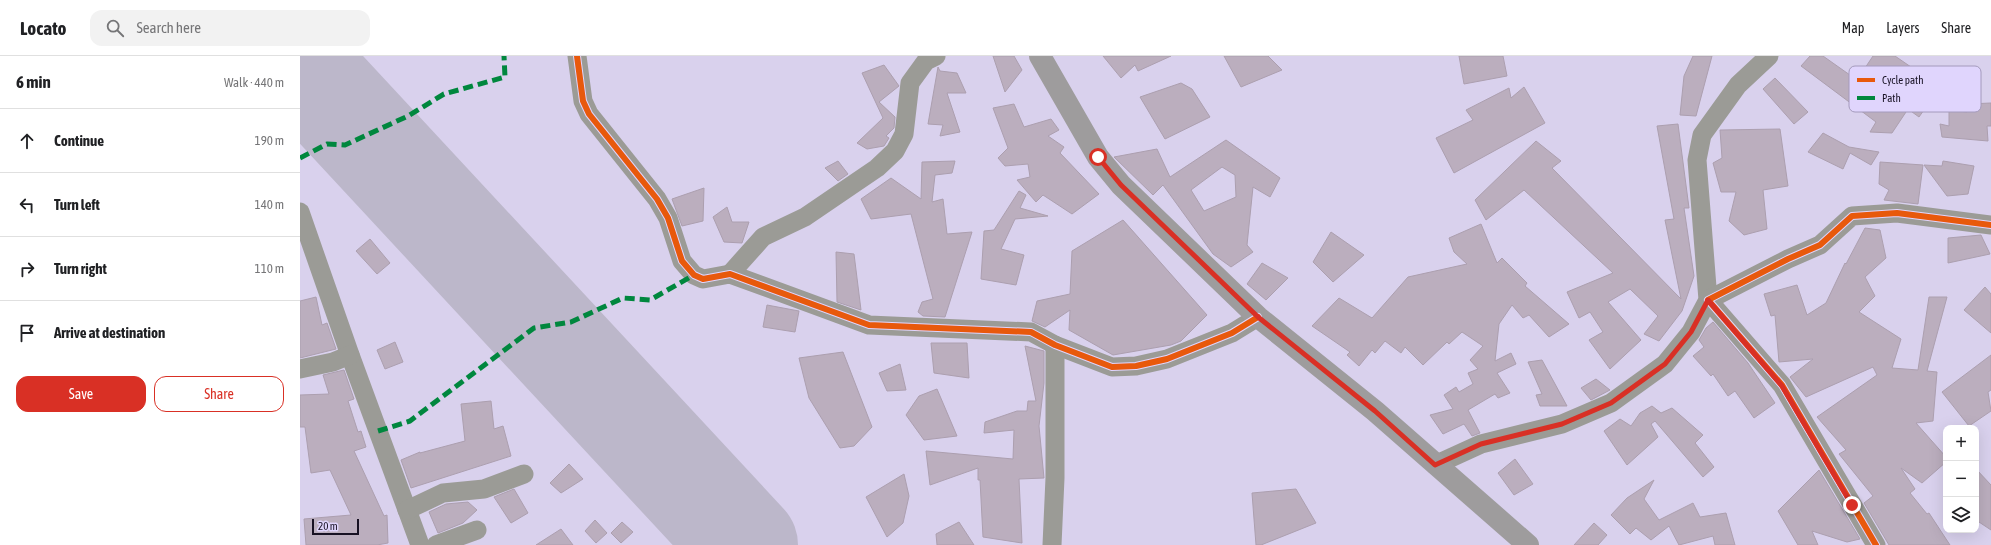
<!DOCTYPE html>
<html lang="en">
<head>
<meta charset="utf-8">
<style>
  body { margin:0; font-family:"Asap Condensed",sans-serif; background:#f2f2f2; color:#202124 }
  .controls { position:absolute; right:12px; bottom:12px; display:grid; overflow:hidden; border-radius:8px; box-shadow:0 4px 16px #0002 }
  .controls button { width:36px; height:36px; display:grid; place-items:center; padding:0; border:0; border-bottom:1px solid #e0e0e0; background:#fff; color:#202124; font:20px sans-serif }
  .scale { position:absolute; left:12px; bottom:10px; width:47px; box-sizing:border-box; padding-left:4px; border:2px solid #171123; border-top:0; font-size:11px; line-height:14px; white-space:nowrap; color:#171123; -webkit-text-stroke:3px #e0d5fd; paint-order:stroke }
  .stop { position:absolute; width:12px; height:12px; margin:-9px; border:3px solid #d93025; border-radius:50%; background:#fff }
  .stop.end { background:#d93025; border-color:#fff; box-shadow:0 1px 4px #0008 }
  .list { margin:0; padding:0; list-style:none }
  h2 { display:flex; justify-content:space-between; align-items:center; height:52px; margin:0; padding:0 16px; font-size:17px }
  h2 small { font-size:13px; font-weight:400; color:#757577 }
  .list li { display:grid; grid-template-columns:26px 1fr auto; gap:12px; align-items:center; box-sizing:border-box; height:64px; padding:0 16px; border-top:1px solid #e0e0e0 }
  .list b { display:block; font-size:15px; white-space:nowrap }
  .list em { font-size:13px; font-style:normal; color:#757577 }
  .actions { display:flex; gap:8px; padding:12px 16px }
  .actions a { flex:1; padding:9px 0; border:1px solid #d93025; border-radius:12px; text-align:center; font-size:14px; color:#d93025 }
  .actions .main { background:#d93025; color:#fff }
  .icon { flex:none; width:22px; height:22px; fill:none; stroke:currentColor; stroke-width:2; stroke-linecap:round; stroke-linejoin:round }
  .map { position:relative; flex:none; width:1691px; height:489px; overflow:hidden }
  header { display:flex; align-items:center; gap:24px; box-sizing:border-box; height:56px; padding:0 20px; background:#fff; border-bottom:1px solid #e0e0e0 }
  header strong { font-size:19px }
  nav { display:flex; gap:22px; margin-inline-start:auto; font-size:14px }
  .search { width:280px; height:36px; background:#f2f2f2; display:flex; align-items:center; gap:10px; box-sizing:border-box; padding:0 14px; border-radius:12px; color:#757577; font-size:15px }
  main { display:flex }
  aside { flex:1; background:#fff }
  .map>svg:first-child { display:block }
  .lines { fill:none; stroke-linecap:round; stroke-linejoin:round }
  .runway { stroke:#bcb7ca; stroke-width:106 }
  .building { fill:#bbaebe; stroke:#ac9faf; fill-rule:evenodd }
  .minor { stroke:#9b9b96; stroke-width:19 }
  .major { stroke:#9e9c9d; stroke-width:22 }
  .quiet { stroke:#00873e; stroke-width:5; stroke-dasharray:10 5; stroke-linecap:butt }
  .cycleway-casing { stroke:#e0d5fd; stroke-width:8 }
  .cycleway { stroke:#e8590c; stroke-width:6 }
  .route { stroke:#d93025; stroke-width:5 }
  .key { fill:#e0d5fd; stroke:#a49abc; stroke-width:1 }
  .key-label { font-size:11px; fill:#171123 }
</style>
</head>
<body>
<header>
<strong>Locato</strong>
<div class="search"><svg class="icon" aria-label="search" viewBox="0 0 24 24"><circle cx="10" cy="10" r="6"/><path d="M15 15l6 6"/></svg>Search here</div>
<nav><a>Map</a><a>Layers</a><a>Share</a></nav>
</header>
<main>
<aside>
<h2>6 min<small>Walk · 440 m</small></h2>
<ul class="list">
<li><svg class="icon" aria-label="ahead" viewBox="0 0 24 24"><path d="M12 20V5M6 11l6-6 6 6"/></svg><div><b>Continue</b></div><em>190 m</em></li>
<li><svg class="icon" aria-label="left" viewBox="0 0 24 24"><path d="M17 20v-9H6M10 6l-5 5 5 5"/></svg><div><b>Turn left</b></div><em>140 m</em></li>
<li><svg class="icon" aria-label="right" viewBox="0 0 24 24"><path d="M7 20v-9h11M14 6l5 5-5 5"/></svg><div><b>Turn right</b></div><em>110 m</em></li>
<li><svg class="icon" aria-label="arrive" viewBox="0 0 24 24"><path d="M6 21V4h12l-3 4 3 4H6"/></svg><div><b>Arrive at destination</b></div></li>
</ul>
<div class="actions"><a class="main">Save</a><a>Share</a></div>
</aside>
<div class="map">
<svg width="1691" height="489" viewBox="0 0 1691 489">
  <rect width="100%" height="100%" fill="#d9d1ed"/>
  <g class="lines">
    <polyline class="runway" points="0,10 445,489"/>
  </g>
  <g class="building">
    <polygon points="693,0 714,0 722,14 705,36"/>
    <polygon points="803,0 871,0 838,15 835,9 821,22"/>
    <polygon points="924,0 968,0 982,14 941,31"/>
    <polygon points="1159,0 1203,0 1207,20 1164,28"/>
    <polygon points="1393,0 1412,0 1396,60 1380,59 1384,20"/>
    <polygon points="1510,0 1523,0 1557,24 1573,0 1595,0 1640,31 1619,61 1608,53 1592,77 1570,76 1576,66 1501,10"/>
    <polygon points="584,9 599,30 579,46 595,61 594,72 586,80 589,82 584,90 567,93 557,87 583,62 562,17"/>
    <polygon points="638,11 640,15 657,17 666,37 647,37 660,76 640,80 643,69 628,68"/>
    <polygon points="1475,22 1508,56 1494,68 1463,33"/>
    <polygon points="881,27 892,33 910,61 865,83 840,41"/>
    <polygon points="1224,31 1245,67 1154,117 1136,82 1173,64 1166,54 1209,32 1211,42"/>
    <polygon points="1691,47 1691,70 1687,70 1688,85 1642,81 1640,68 1649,70 1649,54 1667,56 1668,48"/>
    <polygon points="714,48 724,71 751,63 759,74 748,80 764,91 760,97 799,138 772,158 743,139 736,146 717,124 730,121 728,108 705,110 698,102 708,92 693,52"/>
    <polygon points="1378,68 1389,152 1384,152 1394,220 1382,255 1359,285 1344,278 1358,260 1330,233 1308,246 1341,284 1310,313 1289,284 1303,276 1290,256 1279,262 1267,236 1313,217 1224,134 1186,164 1175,144 1236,85 1261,105 1252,112 1381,243 1365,164 1374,163 1357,70"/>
    <polygon points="1480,73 1488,130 1463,134 1467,173 1444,179 1429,165 1436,136 1421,136 1413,107 1422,102 1420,74"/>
    <polygon points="1523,77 1549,91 1579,96 1571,109 1550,97 1543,113 1508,96"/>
    <path d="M 926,84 L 980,122 L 970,141 L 953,131 L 947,189 L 953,196 L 931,211 L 913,198 L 863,129 L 853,139 L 814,101 L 857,93 L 870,121 ZM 922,111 L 935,119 L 936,141 L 904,155 L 891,134 Z"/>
    <polygon points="538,105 548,118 538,125 525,112"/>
    <polygon points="655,105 652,117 635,119 632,146 643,143 647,178 672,176 645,261 623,260 618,256 622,246 633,243 611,158 571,163 561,143 591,122 621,143 622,106"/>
    <polygon points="1643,105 1674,110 1668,138 1647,140 1624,109 1642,110"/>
    <polygon points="1580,106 1623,109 1618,148 1584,144 1589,134 1579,128"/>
    <polygon points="404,132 403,165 382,170 372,143"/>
    <polygon points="719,135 726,139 720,152 748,160 715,163 701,193 724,199 716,229 681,223 684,175 694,174"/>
    <polygon points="427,151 432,166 449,166 442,187 424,186 413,161"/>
    <polygon points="823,164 907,259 881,285 871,289 813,299 769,274 770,254 745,271 732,265 737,245 770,238 772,195"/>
    <polygon points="1181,168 1197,207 1202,202 1227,227 1225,230 1269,268 1249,281 1229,259 1223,262 1212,249 1199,268 1195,305 1211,297 1216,308 1197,317 1210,337 1198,342 1195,338 1168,354 1180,377 1172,380 1164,368 1143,378 1130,359 1153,353 1144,339 1156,331 1159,336 1173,328 1168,317 1178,313 1170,304 1183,290 1162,276 1149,288 1147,286 1123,309 1105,291 1101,297 1085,285 1075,297 1072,294 1059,310 1047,299 1050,296 1012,270 1039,242 1072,262 1108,221 1167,208 1154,196 1149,182"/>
    <polygon points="1565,172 1580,174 1586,202 1565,221 1575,240 1559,256 1601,283 1592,312 1618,314 1629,241 1647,241 1627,315 1637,316 1633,365 1616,367 1646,401 1646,406 1622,427 1601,412 1615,433 1610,437 1627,458 1629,457 1650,489 1589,489 1564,447 1573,440 1539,398 1546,394 1517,361 1577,319 1573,311 1506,341 1490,321 1513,303 1479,306 1475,259 1471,260 1464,238 1497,229 1507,259 1526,247 1545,207 1546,208"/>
    <polygon points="1031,176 1064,199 1033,226 1013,206"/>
    <polygon points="1681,179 1690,198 1648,207 1648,182"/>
    <polygon points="70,183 90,207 77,218 56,195"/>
    <polygon points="536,196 554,198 561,254 537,246"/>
    <polygon points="962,207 988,222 966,244 947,228"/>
    <polygon points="1685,231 1691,238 1691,277 1664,254"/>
    <polygon points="16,241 22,269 27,267 36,293 0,302 0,245"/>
    <polygon points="467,249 499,255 495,276 463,271"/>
    <polygon points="1413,266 1448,307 1475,347 1454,362 1435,335 1428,340 1413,318 1411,320 1393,300 1404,291 1399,284 1406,272"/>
    <polygon points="95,286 103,306 85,313 77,294"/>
    <polygon points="631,287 667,287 669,322 634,317"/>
    <polygon points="725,290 744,295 744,327 739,370 744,422 719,423 722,487 683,481 680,424 678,424 678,412 630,429 626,395 713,403 714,374 684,377 685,366 717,355 727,355 728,345 736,345"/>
    <polygon points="543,296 572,371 554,390 540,392 509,342 499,302"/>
    <polygon points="1691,299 1691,334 1688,336 1691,355 1669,370 1642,336"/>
    <polygon points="1242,304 1267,350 1240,350 1236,339 1242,338 1228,306"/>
    <polygon points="600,308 606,334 587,335 579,317"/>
    <polygon points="44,314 54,343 48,345 58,376 61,375 66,391 54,395 84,460 87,459 88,487 77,489 6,489 4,463 51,459 30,414 11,417 5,371 0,371 0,339 29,338 23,319"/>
    <polygon points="1296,323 1310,334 1291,344 1281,332"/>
    <polygon points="637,333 657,380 624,384 606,359 619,340"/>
    <polygon points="191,345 194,373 203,370 211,400 111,432 101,404 120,396 120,397 165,385 161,348"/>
    <polygon points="1352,350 1361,357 1372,352 1403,379 1395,387 1414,411 1403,421 1355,365 1351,368 1358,381 1327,409 1304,375 1320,363 1331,370 1340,357"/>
    <polygon points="1215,403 1233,428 1214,439 1198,417"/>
    <polygon points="269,408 283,423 261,437 250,427"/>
    <polygon points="1676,413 1691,429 1691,474 1676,464"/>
    <polygon points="1519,414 1560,483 1547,486 1512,475 1518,489 1498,489 1478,455"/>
    <polygon points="604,418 609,440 603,467 587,481 566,441"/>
    <polygon points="1354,424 1344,443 1359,464 1393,447 1400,461 1426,457 1435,489 1415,489 1413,480 1379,489 1369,470 1351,484 1336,472 1330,478 1311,459 1327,442"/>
    <polygon points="214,433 228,457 211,467 194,441"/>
    <polygon points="996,433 1016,467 961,489 956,489 952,437"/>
    <polygon points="168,446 177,454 163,467 138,477 129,456 146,448"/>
    <polygon points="295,464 307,477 296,487 285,475"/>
    <polygon points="322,466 333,476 321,487 311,477"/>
    <polygon points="659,466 674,489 637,489 636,478"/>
    <polygon points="1294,467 1307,479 1298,489 1274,489"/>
    <polygon points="261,473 273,489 236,489"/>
  </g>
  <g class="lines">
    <g class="minor">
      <polyline points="277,0 283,45 289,58 357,143 368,162 382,205 394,219 403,223 430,218 569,269 731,276 755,289 812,311 836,310 867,303 932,277 958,261"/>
      <polyline points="0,156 50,299 120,489"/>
      <polyline points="430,218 463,181 505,161 577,112 595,95 604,78 610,27 626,5 636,0"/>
      <polyline points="0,313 33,306 50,299"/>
      <polyline points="1135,409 1181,388 1262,368 1311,347 1365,308 1391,276 1408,244 1397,104 1402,79 1438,29 1469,0"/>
      <polyline points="107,454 143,437 184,433 224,418"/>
      <polyline points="136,489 177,474"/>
      <polyline points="752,489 755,422 755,289"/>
      <polyline points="1576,489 1482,329 1408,244 1488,203 1520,189 1552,160 1597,157 1691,169"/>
    </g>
    <polyline class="major" points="740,0 798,101 821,129 958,261 1075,355 1228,489"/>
    <g class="quiet">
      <polyline points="0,102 27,88 45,89 108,60 144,38 205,21 204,0"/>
      <polyline points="78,375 110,365 234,272 271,266 323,242 350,244 394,219"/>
    </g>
    <defs>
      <g id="cycleway">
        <polyline points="277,0 283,45 289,58 357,143 368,162 382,205 394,219 403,223 430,218 569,269 731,276 755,289 812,311 836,310 867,303 932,277 958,261"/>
        <polyline points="1576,489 1482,329 1408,244 1488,203 1520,189 1552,160 1597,157 1691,169"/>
      </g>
    </defs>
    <use href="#cycleway" class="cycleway-casing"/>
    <use href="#cycleway" class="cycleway"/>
  </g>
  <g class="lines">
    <polyline class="route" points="798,101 821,129 958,261 1075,355 1135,409 1181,388 1262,368 1311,347 1365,308 1391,276 1408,244 1482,330 1552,449"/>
  </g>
  <rect x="1549" y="10" width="132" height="46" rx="6" class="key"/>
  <rect x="1557" y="22" width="18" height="4" fill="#e8590c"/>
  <rect x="1557" y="40" width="18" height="4" fill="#00873e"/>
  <g class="key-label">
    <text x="1582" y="28">Cycle path</text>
    <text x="1582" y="46">Path</text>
  </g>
</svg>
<div class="controls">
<button>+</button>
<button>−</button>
<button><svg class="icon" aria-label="layers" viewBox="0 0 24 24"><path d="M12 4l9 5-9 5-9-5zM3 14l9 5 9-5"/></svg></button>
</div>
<div class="scale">20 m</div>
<div class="stop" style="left:798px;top:101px"></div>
<div class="stop end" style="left:1552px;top:449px"></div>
</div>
</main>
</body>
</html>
